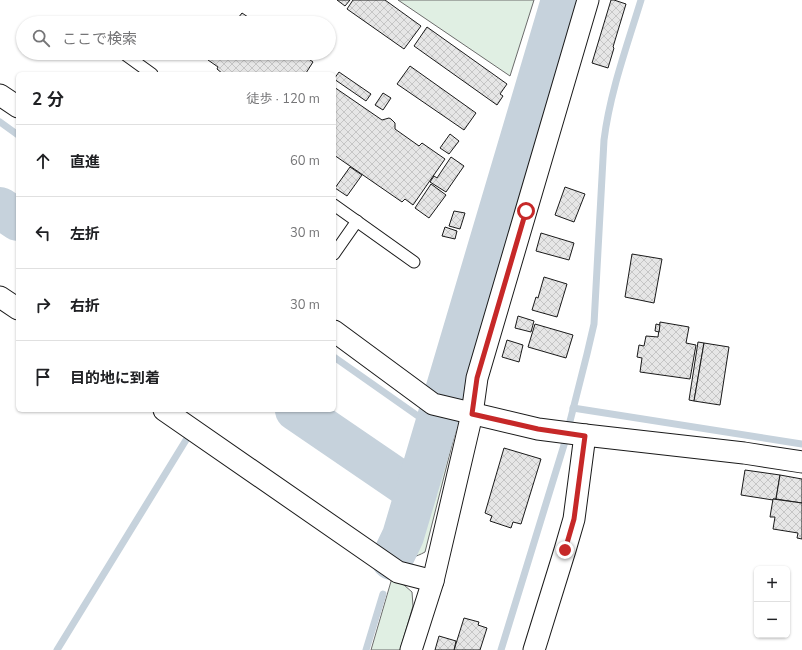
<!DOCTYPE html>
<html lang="ja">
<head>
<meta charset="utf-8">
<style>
  body { margin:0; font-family:"Nunito Sans","Noto Sans JP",sans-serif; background:#f6f6f6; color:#202124 }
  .controls { position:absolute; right:12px; bottom:12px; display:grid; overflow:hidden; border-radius:6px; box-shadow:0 1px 3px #0004 }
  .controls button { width:36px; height:36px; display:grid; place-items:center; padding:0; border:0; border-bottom:1px solid #e0e0e0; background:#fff; color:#202124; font:20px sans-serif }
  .stop { position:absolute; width:12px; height:12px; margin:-9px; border:3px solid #c62828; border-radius:50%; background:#fff }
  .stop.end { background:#c62828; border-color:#fff; box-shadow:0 1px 4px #0008 }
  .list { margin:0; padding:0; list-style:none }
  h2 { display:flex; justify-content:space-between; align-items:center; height:52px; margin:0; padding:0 16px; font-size:17px }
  h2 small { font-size:13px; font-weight:400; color:#757577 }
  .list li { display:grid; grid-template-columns:26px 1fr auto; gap:12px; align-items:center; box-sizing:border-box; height:72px; padding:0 16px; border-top:1px solid #e0e0e0 }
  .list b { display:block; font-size:15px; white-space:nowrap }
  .list em { font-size:13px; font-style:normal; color:#757577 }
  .icon { flex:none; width:22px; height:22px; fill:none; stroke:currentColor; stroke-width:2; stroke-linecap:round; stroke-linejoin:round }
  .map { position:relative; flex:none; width:802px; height:650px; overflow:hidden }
  .search { position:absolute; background:#fff; box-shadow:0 1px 3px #0004; left:16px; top:16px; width:320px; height:44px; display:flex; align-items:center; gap:10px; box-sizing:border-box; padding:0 14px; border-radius:22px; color:#757577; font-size:15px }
  .panel { position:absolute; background:#fff; box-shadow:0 1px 3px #0004; left:16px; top:72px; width:320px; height:340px; border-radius:6px }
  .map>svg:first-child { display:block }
  .green { fill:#e0efe3; stroke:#6a6a6a }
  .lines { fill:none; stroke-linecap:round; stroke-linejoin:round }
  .stream { stroke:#c6d2dc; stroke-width:7 }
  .river { stroke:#c6d2dc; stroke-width:42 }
  .building { fill:url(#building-cross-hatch); stroke:#1a1a1a }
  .service-casing { stroke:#1a1a1a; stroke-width:13 }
  .minor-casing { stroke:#1a1a1a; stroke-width:23 }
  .service { stroke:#fff; stroke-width:11 }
  .minor { stroke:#fff; stroke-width:21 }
  .route { stroke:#c62828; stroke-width:5 }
</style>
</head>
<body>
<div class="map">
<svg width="802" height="650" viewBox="0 0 802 650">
  <defs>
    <pattern id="building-cross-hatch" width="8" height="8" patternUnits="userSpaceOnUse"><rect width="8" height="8" fill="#e6e6e6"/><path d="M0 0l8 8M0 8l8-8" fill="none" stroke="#c5c5c5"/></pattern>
  </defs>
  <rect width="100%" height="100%" fill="#fff"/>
  <g class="green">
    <polygon points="398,0 534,0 510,76"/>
    <path d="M 447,427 L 456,429 L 425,552 C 416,557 408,559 398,559 L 413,546 Z"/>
    <polygon points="392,578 404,585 412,592 413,606 400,650 371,650"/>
  </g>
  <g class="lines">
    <g class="stream">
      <polyline points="0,122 18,135"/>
      <polyline points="334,357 435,428"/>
      <polyline points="573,408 802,444"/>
      <polyline points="57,650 186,440"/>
      <polyline points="366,650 383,594"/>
      <path d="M 501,650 L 564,445 L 587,354 L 594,324 L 604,140 C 610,92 627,46 641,0"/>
    </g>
    <g class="river">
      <polyline points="0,208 18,220"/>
      <polyline points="296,410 416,492"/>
      <polyline points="392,559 403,536 562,0"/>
    </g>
  </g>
  <g class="building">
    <polygon points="337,0 350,0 345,6"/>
    <polygon points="353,0 385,0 421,26 404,49 347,9"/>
    <polygon points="611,0 614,0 626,4 613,47 614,48 608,68 592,63"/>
    <polygon points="242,13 257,23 234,23"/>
    <polygon points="427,27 507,84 500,94 503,96 497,105 414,46"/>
    <polygon points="213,53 300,53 313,62 306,73 308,74 223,74 217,69 218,67 208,60"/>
    <polygon points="410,66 476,113 464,130 397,84"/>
    <polygon points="339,72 371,94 366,101 334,79"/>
    <polygon points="334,87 382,120 389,118 391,119 395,123 395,129 419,146 422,143 445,159 413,205 405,199 402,202 334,155"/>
    <polygon points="383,93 391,98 383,110 375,105"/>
    <polygon points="450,134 459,141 449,154 440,148"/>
    <polygon points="451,157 464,166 446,192 430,182 434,176 437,178"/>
    <polygon points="350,167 362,175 347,196 335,188"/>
    <polygon points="431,184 446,195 429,218 415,208"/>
    <polygon points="565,187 585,194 574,222 555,215"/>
    <polygon points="454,211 465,213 460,229 449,226"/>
    <polygon points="445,227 457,231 455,239 442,236"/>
    <polygon points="541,233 574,243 569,260 536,251"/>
    <polygon points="632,254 662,259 654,303 625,297"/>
    <polygon points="544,277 567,284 557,317 532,310 536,297 538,298"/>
    <polygon points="518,316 534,321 531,332 515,328"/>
    <polygon points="660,322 689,327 686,343 696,345 690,379 640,372 642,358 637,357 639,345 644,346 646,336 658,337"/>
    <polygon points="535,324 573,335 566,358 528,347"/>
    <polygon points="656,324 660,325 659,332 655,331"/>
    <polygon points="507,340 523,345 519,362 502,357"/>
    <polygon points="698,342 704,343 694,401 689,400"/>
    <polygon points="704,343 729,347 720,405 694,401"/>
    <polygon points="504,448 541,459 521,524 513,522 511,528 490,521 492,516 485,513"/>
    <polygon points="745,470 780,475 776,499 773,499 773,500 741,495"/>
    <polygon points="780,475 802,479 802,503 776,499"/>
    <polygon points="773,499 802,503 802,539 797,538 798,533 773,529 775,517 770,517"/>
    <polygon points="464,618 479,622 478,625 487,628 480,650 454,650"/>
    <polygon points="439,636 456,641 454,650 435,650"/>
  </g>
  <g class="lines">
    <defs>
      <g id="service">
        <polyline points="123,53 152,74"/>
        <polyline points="334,205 414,262"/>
        <polyline points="334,254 357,221"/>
      </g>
      <g id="minor">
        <polyline points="0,95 18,107"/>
        <polyline points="0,297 18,309"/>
        <polyline points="334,331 433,404 538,429 585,435 744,453 802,462"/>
        <polyline points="164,410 398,572 433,581"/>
        <polyline points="411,650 433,581 472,414 477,378 588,0"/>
        <polyline points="534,650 565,550 574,519 585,435"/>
      </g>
    </defs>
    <use href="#service" class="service-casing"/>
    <use href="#minor" class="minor-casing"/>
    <use href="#service" class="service"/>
    <use href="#minor" class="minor"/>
  </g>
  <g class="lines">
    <polyline class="route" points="526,211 477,378 472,414 538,429 585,436 574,519 565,550"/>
  </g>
</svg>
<div class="controls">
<button>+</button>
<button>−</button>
</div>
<div class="stop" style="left:526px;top:211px"></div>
<div class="stop end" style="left:565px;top:550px"></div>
<div class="search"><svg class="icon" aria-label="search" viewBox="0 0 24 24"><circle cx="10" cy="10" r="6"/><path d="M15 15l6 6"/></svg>ここで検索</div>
<section class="panel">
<h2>2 分<small>徒歩 · 120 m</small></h2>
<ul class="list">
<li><svg class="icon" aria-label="ahead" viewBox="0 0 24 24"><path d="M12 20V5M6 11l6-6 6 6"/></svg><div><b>直進</b></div><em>60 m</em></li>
<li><svg class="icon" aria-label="left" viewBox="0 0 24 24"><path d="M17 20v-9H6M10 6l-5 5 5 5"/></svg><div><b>左折</b></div><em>30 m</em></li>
<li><svg class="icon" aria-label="right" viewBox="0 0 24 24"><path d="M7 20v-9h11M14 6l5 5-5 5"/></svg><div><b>右折</b></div><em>30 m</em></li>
<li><svg class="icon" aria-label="arrive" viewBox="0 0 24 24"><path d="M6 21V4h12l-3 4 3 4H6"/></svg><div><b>目的地に到着</b></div></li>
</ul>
</section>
</div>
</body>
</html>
